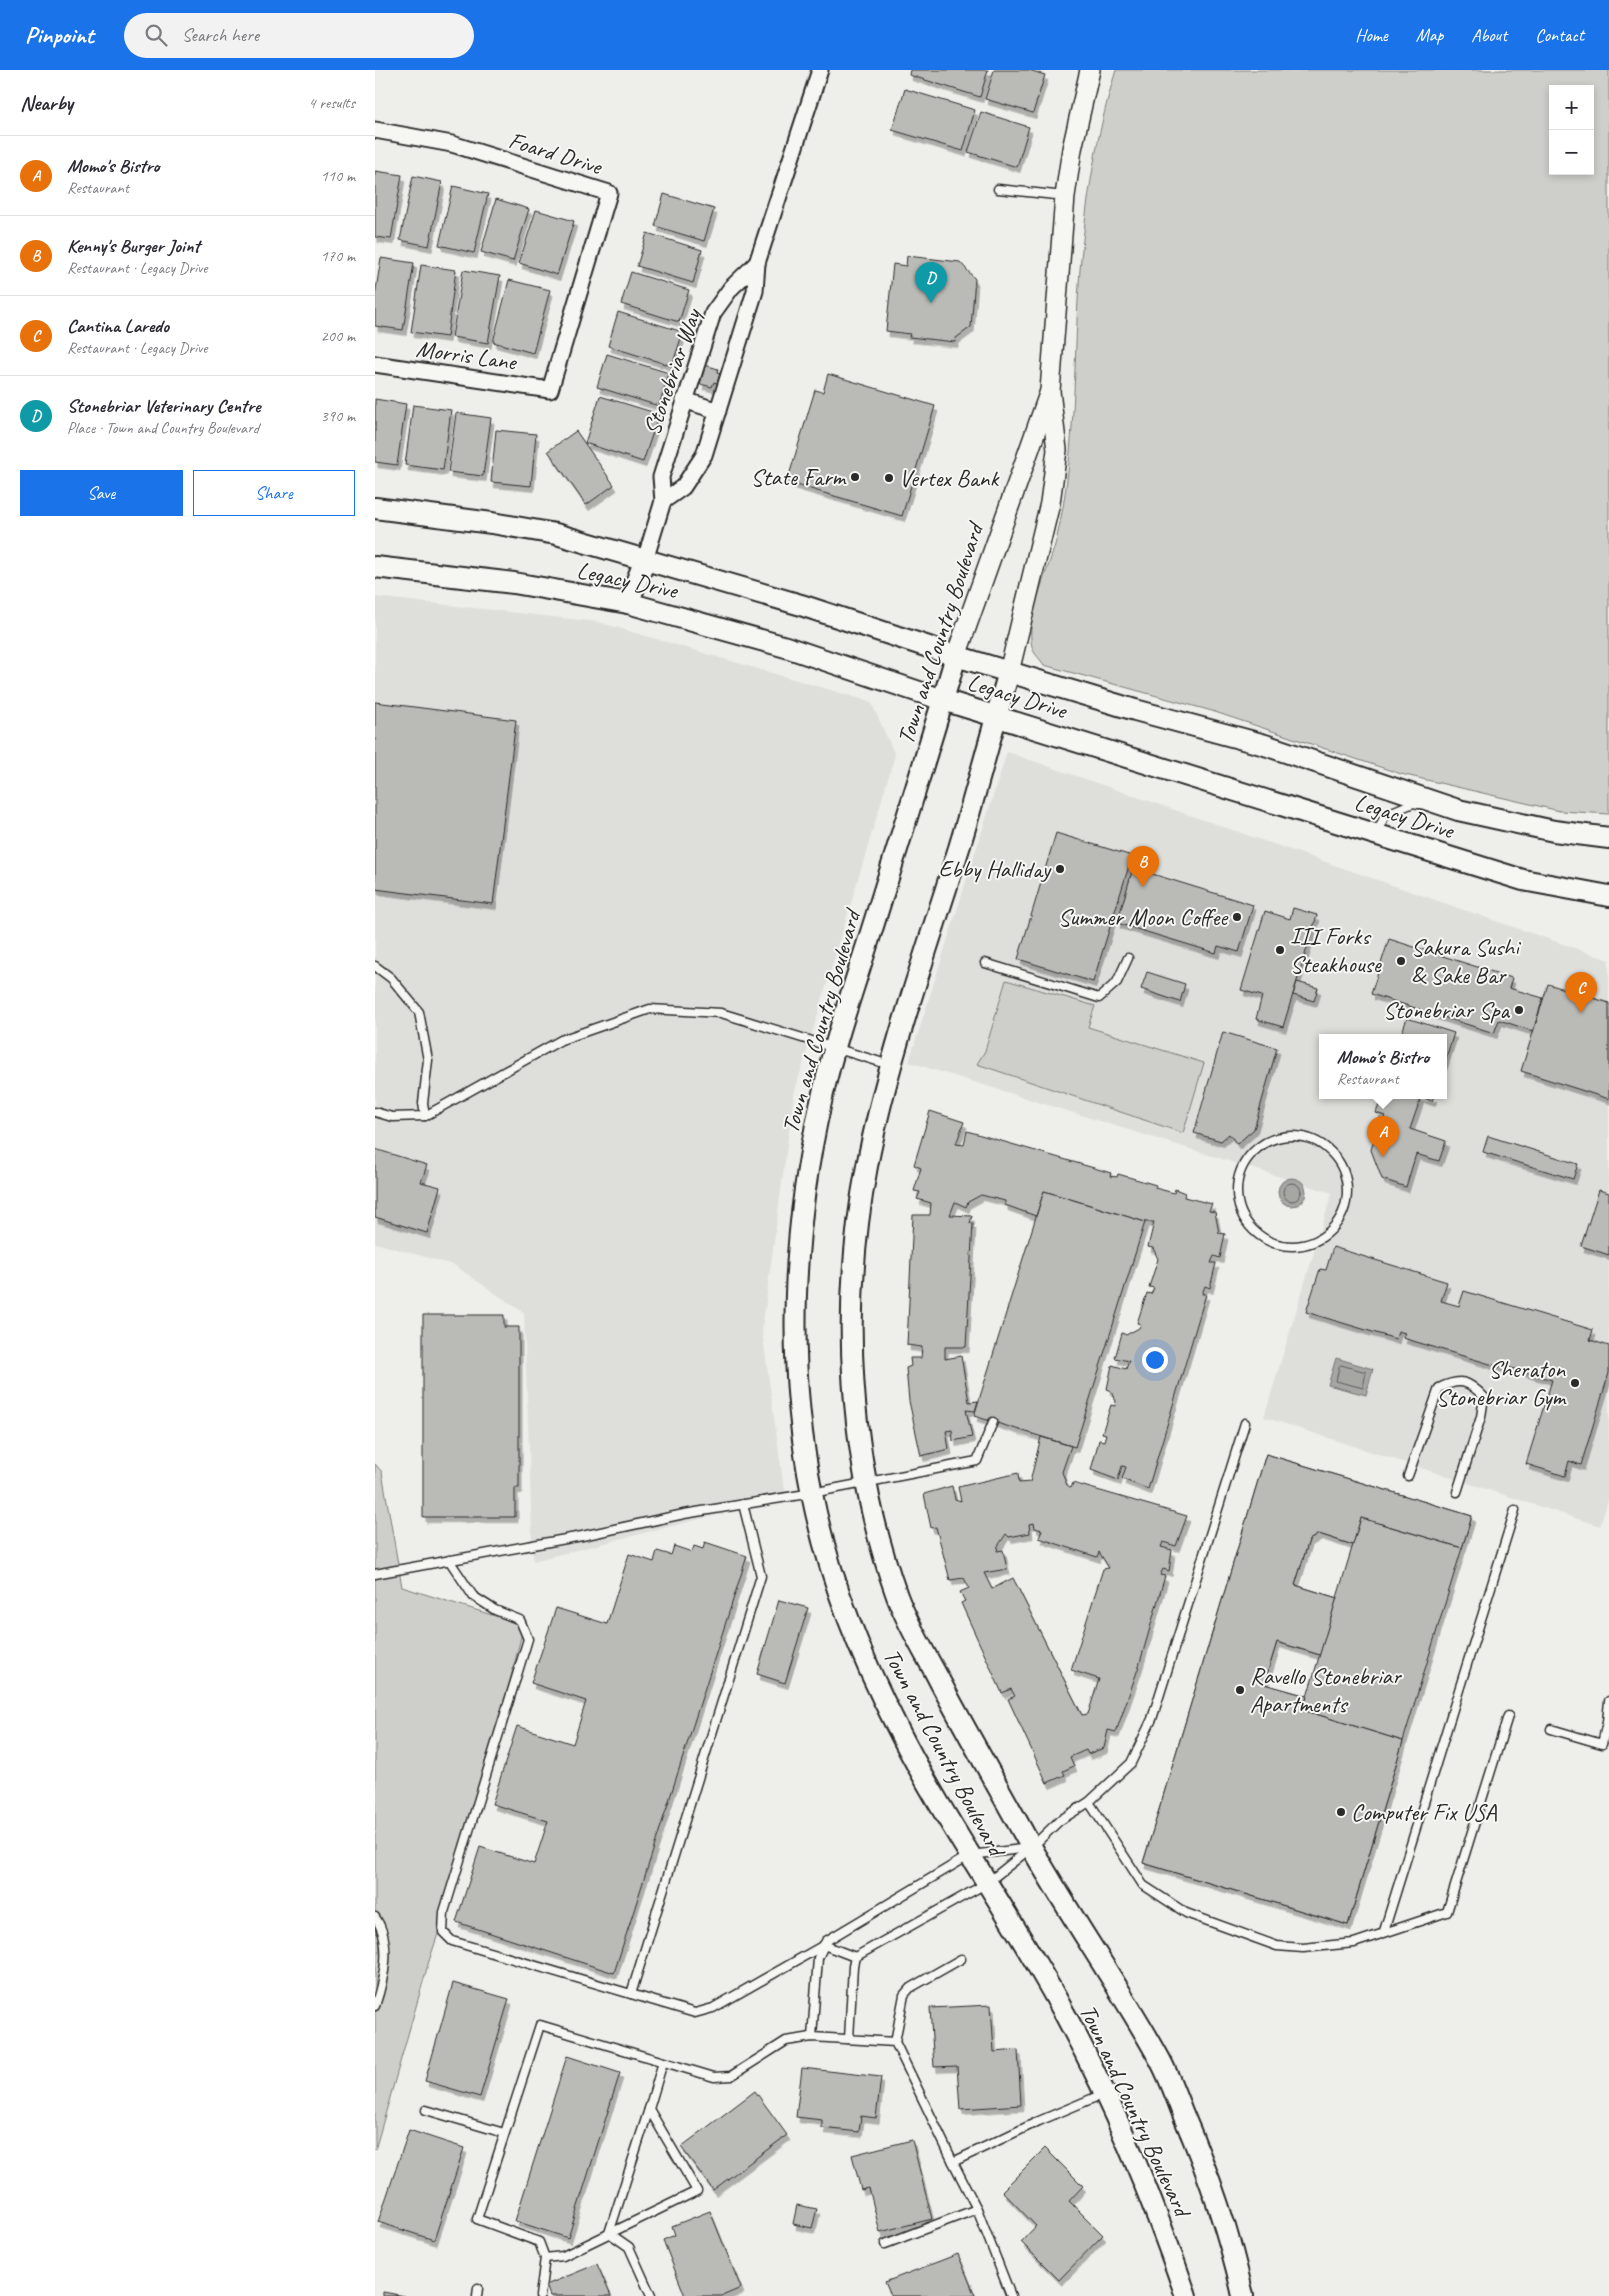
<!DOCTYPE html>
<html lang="en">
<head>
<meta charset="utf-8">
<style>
  body { margin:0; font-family:Caveat,sans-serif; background:#f2f2f3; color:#2b2b33 }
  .controls { position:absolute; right:15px; top:15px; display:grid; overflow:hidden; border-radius:0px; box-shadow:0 2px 8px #0003 }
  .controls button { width:45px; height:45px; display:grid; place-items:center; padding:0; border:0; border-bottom:1px solid #e1e1e2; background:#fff; color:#2b2b33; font:25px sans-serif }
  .you { position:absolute; left:779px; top:1289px; width:18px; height:18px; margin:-12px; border:4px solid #fff; border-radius:50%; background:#1a73e8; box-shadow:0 0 0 8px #1a73e833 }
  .badge { display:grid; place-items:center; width:32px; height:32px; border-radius:50%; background:#1a73e8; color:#fff; font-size:16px; font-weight:700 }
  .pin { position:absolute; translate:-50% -41px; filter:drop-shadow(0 1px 2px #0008) }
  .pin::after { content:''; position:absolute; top:26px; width:18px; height:15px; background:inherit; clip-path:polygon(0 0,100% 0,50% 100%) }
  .popup { position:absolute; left:944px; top:964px; width:128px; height:65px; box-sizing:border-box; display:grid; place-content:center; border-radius:0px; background:#fff; filter:drop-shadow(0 1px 4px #0005); font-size:16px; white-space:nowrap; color:#7c7c81 }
  .popup b { font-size:19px; color:#2b2b33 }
  .popup::after { content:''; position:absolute; left:50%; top:100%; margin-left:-10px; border:10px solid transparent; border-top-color:#fff }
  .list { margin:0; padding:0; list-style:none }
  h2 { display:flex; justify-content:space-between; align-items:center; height:65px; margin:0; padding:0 20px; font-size:21px }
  h2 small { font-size:16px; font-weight:400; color:#7c7c81 }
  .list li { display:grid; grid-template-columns:32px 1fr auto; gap:15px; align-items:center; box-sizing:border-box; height:80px; padding:0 20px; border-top:1px solid #e1e1e2 }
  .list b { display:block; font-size:19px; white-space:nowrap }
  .list p { margin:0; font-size:16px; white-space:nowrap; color:#7c7c81 }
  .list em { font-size:16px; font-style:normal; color:#7c7c81 }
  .actions { display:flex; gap:10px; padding:15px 20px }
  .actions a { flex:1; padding:11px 0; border:1px solid #1a73e8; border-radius:0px; text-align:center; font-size:18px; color:#1a73e8 }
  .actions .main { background:#1a73e8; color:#fff }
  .icon { flex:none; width:28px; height:28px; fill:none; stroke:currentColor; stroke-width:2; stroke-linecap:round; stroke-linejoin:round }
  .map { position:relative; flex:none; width:1234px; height:2226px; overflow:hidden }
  header { display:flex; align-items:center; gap:30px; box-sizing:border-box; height:70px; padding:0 25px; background:#1a73e8; color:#fff }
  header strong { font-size:24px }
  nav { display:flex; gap:28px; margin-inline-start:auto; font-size:18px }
  .search { width:350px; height:45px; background:#f2f2f3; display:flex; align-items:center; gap:12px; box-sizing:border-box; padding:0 18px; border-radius:28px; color:#7c7c81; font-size:19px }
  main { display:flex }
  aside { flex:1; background:#fff }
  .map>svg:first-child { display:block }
  .built { fill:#dededb; fill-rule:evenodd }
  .green { fill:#cececa; stroke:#7c7c7a; fill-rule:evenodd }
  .water { fill:#a6a6a3; stroke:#757573 }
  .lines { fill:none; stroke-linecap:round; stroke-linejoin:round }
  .shore { stroke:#5c5c5b; stroke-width:1 }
  .building { fill:#babab7; stroke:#2b2b2b; fill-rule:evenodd; filter:url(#shadow) }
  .service-casing { stroke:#2b2b2b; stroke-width:11 }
  .minor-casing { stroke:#2b2b2b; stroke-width:19 }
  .tertiary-casing { stroke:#2b2b2b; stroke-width:22 }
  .secondary-casing { stroke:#2b2b2b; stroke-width:24 }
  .service { stroke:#f6f6f2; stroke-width:8 }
  .minor { stroke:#f6f6f2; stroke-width:15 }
  .tertiary { stroke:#f6f6f2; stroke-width:19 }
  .secondary { stroke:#f6f6f2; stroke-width:20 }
  .poi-dot { fill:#2b2b2b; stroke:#f6f6f2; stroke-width:2 }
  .labels { text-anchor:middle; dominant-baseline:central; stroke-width:4; stroke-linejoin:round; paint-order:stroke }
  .street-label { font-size:24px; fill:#2b2b2b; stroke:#f6f6f2 }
  .poi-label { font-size:24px; fill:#2b2b2b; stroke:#f6f6f2; text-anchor:end }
</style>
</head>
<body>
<header>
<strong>Pinpoint</strong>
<div class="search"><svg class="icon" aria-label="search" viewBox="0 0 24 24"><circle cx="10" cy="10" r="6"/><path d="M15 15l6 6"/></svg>Search here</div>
<nav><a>Home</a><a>Map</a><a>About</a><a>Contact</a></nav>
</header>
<main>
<aside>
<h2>Nearby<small>4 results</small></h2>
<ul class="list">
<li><span class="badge" style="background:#e8710a">A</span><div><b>Momo's Bistro</b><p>Restaurant</p></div><em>110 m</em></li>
<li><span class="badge" style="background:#e8710a">B</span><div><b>Kenny's Burger Joint</b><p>Restaurant · Legacy Drive</p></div><em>170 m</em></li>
<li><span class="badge" style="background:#e8710a">C</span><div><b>Cantina Laredo</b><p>Restaurant · Legacy Drive</p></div><em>200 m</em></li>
<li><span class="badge" style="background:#0f9aa8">D</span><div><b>Stonebriar Veterinary Centre</b><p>Place · Town and Country Boulevard</p></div><em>390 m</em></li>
</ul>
<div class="actions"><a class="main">Save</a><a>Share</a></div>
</aside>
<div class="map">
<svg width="1234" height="2226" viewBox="0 0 1234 2226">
  <defs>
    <filter id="shadow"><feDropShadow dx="3" dy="5.5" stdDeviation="0" flood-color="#0004"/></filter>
  </defs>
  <rect width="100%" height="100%" fill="#eeeeea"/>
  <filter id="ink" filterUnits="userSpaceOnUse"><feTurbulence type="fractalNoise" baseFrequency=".02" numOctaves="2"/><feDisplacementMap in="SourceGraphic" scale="10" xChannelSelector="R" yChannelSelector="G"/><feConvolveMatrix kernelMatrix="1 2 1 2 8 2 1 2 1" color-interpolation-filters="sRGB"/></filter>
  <g filter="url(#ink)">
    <g class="built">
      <polygon points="0,527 223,552 496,632 520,685 419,1024 387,1260 408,1412 412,1427 158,1491 149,1243 79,1195 0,1173"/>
      <path d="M 632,682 L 1234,890 L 1234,1427 L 1225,1456 L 889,1347 L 957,1123 L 534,992 ZM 948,968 L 1068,968 L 1068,1026 L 948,1026 Z"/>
    </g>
    <g class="green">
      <path d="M 741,0 L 1234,0 L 1234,744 L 1185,741 L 1026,704 L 837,641 L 669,595 C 666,590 658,583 657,577 C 650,544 675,499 682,467 C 702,379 698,290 705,200 C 711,133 721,65 741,0 ZM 1178,19 L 1215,19 L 1215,101 L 1178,101 Z"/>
      <polygon points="631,910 720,936 713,957 829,993 808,1063 602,994 610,981"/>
      <polygon points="0,1394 7,1402 27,1517 149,1555 99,1756 54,1891 0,2080"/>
    </g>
    <g class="water">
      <circle cx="917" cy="1122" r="14"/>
      <polygon points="961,1288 998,1299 991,1325 953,1315"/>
    </g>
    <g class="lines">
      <g class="shore">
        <circle cx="917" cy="1122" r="9"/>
        <polygon points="966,1295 991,1302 988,1318 961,1311 964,1297"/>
      </g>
    </g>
    <g class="building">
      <polygon points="535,0 613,0 605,27 534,5"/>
      <polygon points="619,0 654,0 670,5 658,43 610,29"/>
      <polygon points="530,19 600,40 588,81 517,60"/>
      <polygon points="606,42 654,57 642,97 593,82"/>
      <polygon points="0,101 27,105 16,169 0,167"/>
      <polygon points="38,106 67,112 54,176 25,170"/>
      <polygon points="78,116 113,124 99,183 64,175"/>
      <polygon points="289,124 339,139 329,171 280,156"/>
      <polygon points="121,129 154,139 138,191 106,182"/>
      <polygon points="161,140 199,151 182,205 144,193"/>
      <polygon points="272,163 327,180 318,213 262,196"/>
      <polygon points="532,186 585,192 600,209 596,257 581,268 580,272 534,267 535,264 511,261 518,194 531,196"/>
      <polygon points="6,188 39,193 28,260 0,256 0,226"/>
      <polygon points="46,195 81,200 72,267 36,262"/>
      <polygon points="88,200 125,206 113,273 77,267"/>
      <polygon points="256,202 314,220 304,252 246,234"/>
      <polygon points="134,210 175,220 158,283 118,272"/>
      <polygon points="243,242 308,262 297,296 233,276"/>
      <polygon points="232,284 294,303 284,336 222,317"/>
      <polygon points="330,295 343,299 342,303 345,304 342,313 339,312 337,317 325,314"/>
      <polygon points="453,304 560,336 527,446 412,412 440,320 448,322"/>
      <polygon points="225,326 284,344 268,392 210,373"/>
      <polygon points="0,329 31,334 22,395 0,392"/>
      <polygon points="38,335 76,340 68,400 30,395"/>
      <polygon points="81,343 116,348 108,406 73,402"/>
      <polygon points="121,360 161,364 156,416 116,412"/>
      <polygon points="201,361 239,415 211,435 173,381"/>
      <polygon points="0,632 141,650 118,834 0,819"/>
      <polygon points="681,763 757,786 718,912 643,889"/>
      <polygon points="758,798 878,835 864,882 843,876 841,883 742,853"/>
      <polygon points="918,838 942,845 908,957 881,949 887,926 866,920 890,841 915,849"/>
      <polygon points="1014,869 1137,908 1134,918 1168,928 1158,961 1124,950 1119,963 996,924"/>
      <polygon points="772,902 810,914 805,932 766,919"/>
      <polygon points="922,912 943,918 939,931 918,925"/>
      <polygon points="1173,914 1234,933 1234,1029 1146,1001"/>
      <polygon points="1032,948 1079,963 1068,997 1068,968 1025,968"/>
      <polygon points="848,962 902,978 879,1059 862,1074 854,1064 846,1071 819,1063"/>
      <polygon points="1007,1026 1059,1026 1057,1031 1046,1027 1035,1059 1071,1071 1064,1091 1041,1084 1031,1117 1007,1109 996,1080 999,1069 1003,1070 1010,1046 1001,1043"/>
      <polygon points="555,1041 589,1052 581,1074 589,1075 592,1061 736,1103 735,1106 742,1107 743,1104 781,1115 780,1118 799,1123 800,1119 810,1123 809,1127 837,1134 834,1141 840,1142 844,1163 850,1164 845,1188 839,1186 836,1193 841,1193 835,1218 830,1216 827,1224 831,1224 773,1419 747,1409 751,1397 747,1396 743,1410 716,1400 724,1370 729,1371 731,1364 727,1363 736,1335 740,1336 741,1331 735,1320 732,1319 737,1295 751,1299 754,1291 740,1288 747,1263 751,1265 764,1258 766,1254 762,1253 772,1223 776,1224 779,1218 774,1217 783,1189 778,1178 773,1177 779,1152 770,1152 669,1121 661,1146 630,1135 630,1131 606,1125 593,1132 591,1137 580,1132 575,1145 597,1146 595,1153 598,1153 591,1277 570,1277 570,1289 586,1286 594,1332 603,1331 600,1341 591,1340 597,1367 578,1371 577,1360 571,1361 574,1379 546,1386 534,1331 531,1298 536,1296 535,1288 546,1288 547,1277 532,1275 538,1145 555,1145 556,1133 542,1129 545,1122 539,1121 546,1098 539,1095"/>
      <polygon points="1113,1066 1203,1094 1198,1109 1108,1082"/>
      <polygon points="0,1079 52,1095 46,1112 65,1117 52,1163 0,1147"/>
      <polygon points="1224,1120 1234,1123 1234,1185 1206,1176"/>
      <polygon points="669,1121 770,1152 700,1377 599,1346"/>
      <polygon points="958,1177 1072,1212 1066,1231 1084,1236 1089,1221 1218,1260 1215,1270 1234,1276 1234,1303 1206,1395 1194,1391 1190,1406 1151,1394 1177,1310 1126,1295 1125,1297 1028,1268 1030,1263 1023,1261 1021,1269 931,1242 945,1199 951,1200"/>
      <polygon points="48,1245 129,1245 129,1257 144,1257 144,1418 140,1418 140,1447 48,1447"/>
      <path d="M 666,1367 L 696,1376 L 687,1402 L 692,1415 L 696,1418 L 698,1413 L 812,1446 L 801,1476 L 788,1472 L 786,1477 L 797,1480 L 794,1501 L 788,1499 L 785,1505 L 790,1506 L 764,1596 L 741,1662 L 733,1660 L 729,1678 L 713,1684 L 711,1680 L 695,1687 L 699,1696 L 688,1701 L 690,1705 L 672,1713 L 633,1629 L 640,1626 L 636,1619 L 627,1623 L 586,1533 L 590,1531 L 585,1522 L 594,1518 L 589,1508 L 575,1510 L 561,1457 L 556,1458 L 549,1424 L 577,1416 L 580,1429 L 586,1431 L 583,1417 L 643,1403 L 644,1413 L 655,1412 ZM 659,1453 L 660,1458 L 667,1460 L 664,1468 L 722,1487 L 724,1482 L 734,1498 L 728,1499 L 696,1600 L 724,1609 L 713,1644 L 707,1645 L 638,1508 L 617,1519 L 609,1503 L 632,1499 L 628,1480 L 622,1481 L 623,1476 L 631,1464 L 634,1467 L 655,1463 L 654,1454 Z"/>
      <path d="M 891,1384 L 1097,1446 L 1087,1478 L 986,1448 L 978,1475 L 944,1464 L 934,1470 L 920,1515 L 962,1528 L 945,1585 L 902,1572 L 889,1614 L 932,1626 L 928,1640 L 1028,1671 L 973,1855 L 768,1793 ZM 870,1668 L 953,1692 L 932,1765 L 849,1740 Z"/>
      <polygon points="891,1384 1097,1446 1087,1478 986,1448 978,1475 944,1464 934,1470 920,1515 962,1528 945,1585 902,1572 889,1614 932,1626 928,1640 1028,1671 973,1855 768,1793"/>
      <polygon points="986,1448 1087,1478 1028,1671 928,1640"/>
      <polygon points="330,1472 372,1486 239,1903 81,1852 105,1777 159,1794 173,1751 117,1734 142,1656 198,1674 211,1631 156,1613 181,1538 232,1554 254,1484 279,1492 282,1481 296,1485 299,1476 317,1482 319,1476 328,1479"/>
      <polygon points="404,1530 433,1538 410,1613 382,1604"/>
      <polygon points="78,1913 134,1929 105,2027 50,2011"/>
      <polygon points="616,1935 619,1982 643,1980 646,2035 585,2039 582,1996 559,1997 555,1938"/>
      <polygon points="192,1986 245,2003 193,2168 140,2151"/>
      <polygon points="427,1998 506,2007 501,2048 486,2046 484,2062 447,2058 447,2050 421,2047"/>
      <polygon points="380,2021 412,2065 338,2120 306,2077"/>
      <polygon points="34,2060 89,2078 59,2170 3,2152"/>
      <polygon points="537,2070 557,2149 505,2162 494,2118 486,2120 477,2085"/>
      <polygon points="670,2078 708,2116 694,2131 728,2165 684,2210 646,2172 661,2156 627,2121"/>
      <polygon points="422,2135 442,2139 437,2158 418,2154"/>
      <polygon points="335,2141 366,2218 347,2226 310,2226 288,2170 300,2165 297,2156"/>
      <polygon points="583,2184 600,2226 516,2226 510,2212"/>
      <polygon points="222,2194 236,2226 175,2226 171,2215"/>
      <polygon points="8,2222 30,2226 8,2226"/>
    </g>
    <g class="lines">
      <defs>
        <g id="service">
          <polyline points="623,119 690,126"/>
          <polyline points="1002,763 1010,745 1038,733 1044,734"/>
          <polyline points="610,893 724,928 742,912 753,888"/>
          <polyline points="0,896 16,908 44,942 53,990 48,1033 50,1046"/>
          <polyline points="0,1042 17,1047 50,1046 186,970 275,939 346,943 515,995"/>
          <circle cx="917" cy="1121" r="55"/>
          <path d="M 1033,1406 L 1064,1318 C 1085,1308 1093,1310 1109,1327 L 1106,1347 L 1082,1422"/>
          <polyline points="74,1490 98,1526 120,1540 145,1550 153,1569 69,1842 68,1862 77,1871 320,1943 338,1938 449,1875 480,1887"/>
          <polyline points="0,1504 207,1466 309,1444 437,1423 602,1391 618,1352"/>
          <polyline points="1176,1659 1227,1674 1232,1652 1234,1631"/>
          <polyline points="714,1732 768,1815 811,1843 902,1876 928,1878 979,1873 1072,1842 1133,1646"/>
          <path d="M 0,1847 C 18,1873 9,1909 0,1936"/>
          <polyline points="1009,1861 1140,1440"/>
          <polyline points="256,1924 386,1506 368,1434"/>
          <polyline points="437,1967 443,1888 451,1871 595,1785 655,1778"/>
          <polyline points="474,1969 478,1896 480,1887 612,1813 657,1777 684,1751 714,1732 756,1693 777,1649 870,1353"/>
          <polyline points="520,1972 529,1925 535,1918 586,1889"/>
          <polyline points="288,1992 274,2039 322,2121 188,2186 170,2188 164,2172 102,2149 165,1955 339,2007 356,2006 411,1971 437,1967 520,1972 578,2092 664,2051 728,2024"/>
          <polyline points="274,2039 234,2163 254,2177 276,2226"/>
          <polyline points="51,2040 129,2063"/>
          <polyline points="578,2092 602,2139 636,2226"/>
          <polyline points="510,2174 602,2139"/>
          <polyline points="102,2226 103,2218"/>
          <polyline points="165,2226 170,2188"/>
        </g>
        <g id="minor">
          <polyline points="0,60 77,74 234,123 175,320 0,294"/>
          <polyline points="309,330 343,341"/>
          <polyline points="288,431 308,417 329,385 380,221 382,193"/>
          <polyline points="270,490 288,431 286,407 338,243 356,218 382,193 445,0"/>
        </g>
        <g id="tertiary">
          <polyline points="581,586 674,324"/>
          <polyline points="634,602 675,433 682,380 675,321 690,126 697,79 715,0"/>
        </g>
        <g id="secondary">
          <polyline points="0,438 117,453 181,464 426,535 581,586 760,640 890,675 1083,740 1179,761 1234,768"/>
          <polyline points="0,497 139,513 253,533 411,577 568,630 1148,810 1234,826"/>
          <polyline points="253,533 270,490"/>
          <path d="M 581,586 C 553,681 523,776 493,872 C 476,925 458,977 446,1032 C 417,1160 411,1295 437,1424 C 453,1504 484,1583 521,1655 C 568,1749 630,1836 681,1928 C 734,2023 776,2123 811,2226"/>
          <path d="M 634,602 C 617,660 602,719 584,778 C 551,883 513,988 492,1096 C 465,1237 473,1390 522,1526 C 532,1553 547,1578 561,1604 C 589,1658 620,1711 649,1764 C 691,1841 742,1912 784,1988 C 794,2006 801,2026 808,2044 C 834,2105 854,2161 868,2226"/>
        </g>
      </defs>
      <use href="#service" class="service-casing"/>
      <use href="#minor" class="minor-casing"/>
      <use href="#tertiary" class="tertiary-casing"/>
      <use href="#secondary" class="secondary-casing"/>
      <use href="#service" class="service"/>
      <use href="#minor" class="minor"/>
      <use href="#tertiary" class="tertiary"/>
      <use href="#secondary" class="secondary"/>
    </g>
  </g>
  <g class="poi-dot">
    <circle cx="480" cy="407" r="5"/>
    <circle cx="514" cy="408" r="5"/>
    <circle cx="685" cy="799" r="5"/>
    <circle cx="862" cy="847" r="5"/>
    <circle cx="905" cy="880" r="5"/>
    <circle cx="1026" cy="891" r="5"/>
    <circle cx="1144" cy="940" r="5"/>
    <circle cx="1200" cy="1313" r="5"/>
    <circle cx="865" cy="1620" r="5"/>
    <circle cx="966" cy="1742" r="5"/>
  </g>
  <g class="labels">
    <g class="street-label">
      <text transform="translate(180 83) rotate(17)">Foard Drive</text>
      <text transform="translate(91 285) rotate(8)">Morris Lane</text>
      <text transform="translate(297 302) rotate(-71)">Stonebriar Way</text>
      <text transform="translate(252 510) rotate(12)">Legacy Drive</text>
      <text transform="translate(565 564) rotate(-72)">Town and Country Boulevard</text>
      <text transform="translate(642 626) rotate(17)">Legacy Drive</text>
      <text transform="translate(1029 746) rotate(17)">Legacy Drive</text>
      <text transform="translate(446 952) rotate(-74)">Town and Country Boulevard</text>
      <text transform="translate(569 1682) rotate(62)">Town and Country Boulevard</text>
      <text transform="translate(760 2040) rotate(65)">Town and Country Boulevard</text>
    </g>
    <g class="poi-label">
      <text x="470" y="407">State Farm</text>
      <text x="524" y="408" text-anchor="start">Vertex Bank</text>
      <text x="675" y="799">Ebby Halliday</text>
      <text x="852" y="847">Summer Moon Coffee</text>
      <text x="915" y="866" text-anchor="start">III Forks<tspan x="915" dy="28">Steakhouse</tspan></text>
      <text x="1036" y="877" text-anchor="start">Sakura Sushi<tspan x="1036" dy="28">&amp; Sake Bar</tspan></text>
      <text x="1134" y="940">Stonebriar Spa</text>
      <text x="1190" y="1299">Sheraton<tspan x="1190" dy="28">Stonebriar Gym</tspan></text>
      <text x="875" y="1606" text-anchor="start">Ravello Stonebriar<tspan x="875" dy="28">Apartments</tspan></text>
      <text x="976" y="1742" text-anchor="start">Computer Fix USA</text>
    </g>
  </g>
</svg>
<div class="controls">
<button>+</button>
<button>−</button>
</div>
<div class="you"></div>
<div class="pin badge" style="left:1008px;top:1087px;background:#e8710a">A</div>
<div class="popup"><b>Momo's Bistro</b>Restaurant</div>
<div class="pin badge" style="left:768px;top:817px;background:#e8710a">B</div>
<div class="pin badge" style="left:1206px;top:943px;background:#e8710a">C</div>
<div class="pin badge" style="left:556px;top:233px;background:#0f9aa8">D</div>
</div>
</main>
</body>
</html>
